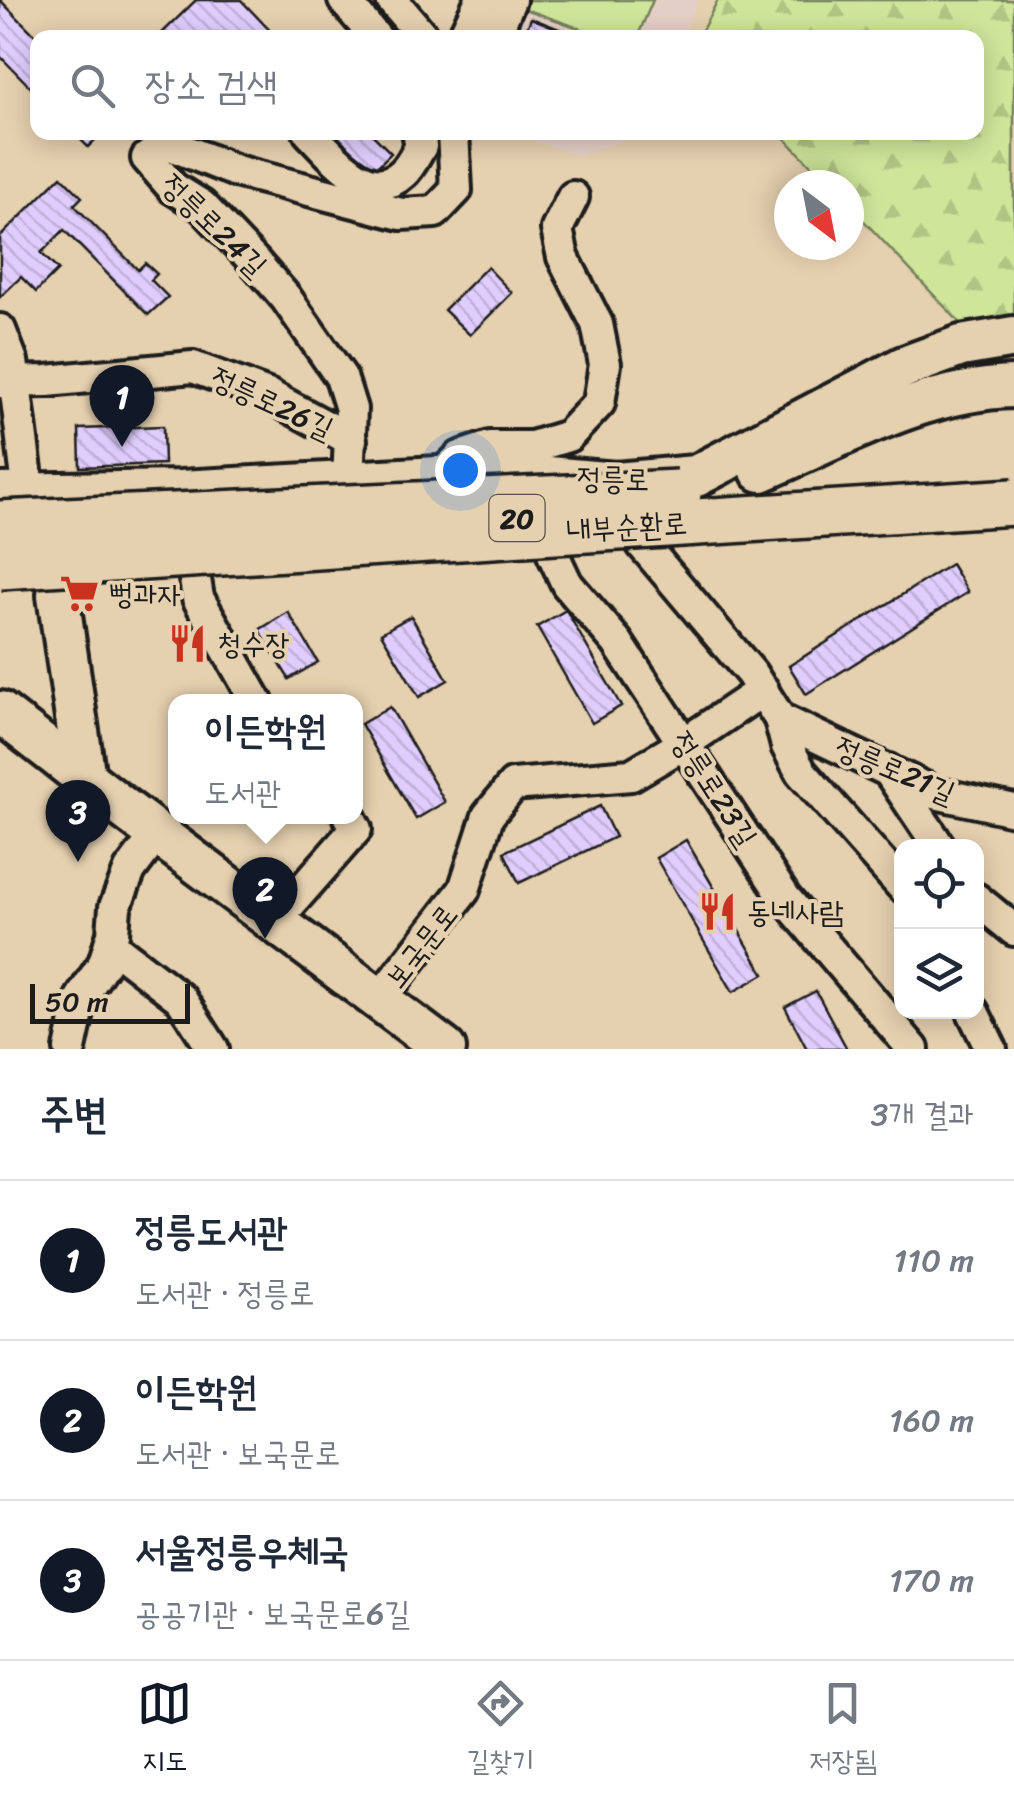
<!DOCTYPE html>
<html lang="ko">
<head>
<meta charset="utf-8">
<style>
  body { margin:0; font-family:Sriracha,"Poor Story",sans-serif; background:#f6f6f7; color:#1f2937 }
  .controls { position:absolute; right:30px; bottom:30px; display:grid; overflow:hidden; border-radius:20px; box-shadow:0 5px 25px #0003 }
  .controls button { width:90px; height:90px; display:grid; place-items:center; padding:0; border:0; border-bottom:2px solid #e0e1e3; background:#fff; color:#1f2937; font:50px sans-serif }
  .compass { position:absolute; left:774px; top:170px; width:90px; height:90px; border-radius:50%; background:#fff; box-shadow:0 5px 25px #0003; rotate:148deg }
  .scale { position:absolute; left:30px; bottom:25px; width:160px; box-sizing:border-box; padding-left:10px; border:5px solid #1c1c1c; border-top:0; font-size:28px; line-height:35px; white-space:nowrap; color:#1c1c1c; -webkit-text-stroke:8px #e5d0af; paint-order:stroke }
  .you { position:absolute; left:460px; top:470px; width:35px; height:35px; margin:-25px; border:8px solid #fff; border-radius:50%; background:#1a73e8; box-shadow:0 0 0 15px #1a73e833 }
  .badge { display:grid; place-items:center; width:65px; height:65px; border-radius:50%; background:#111827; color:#fff; font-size:32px; font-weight:700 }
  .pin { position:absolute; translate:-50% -82px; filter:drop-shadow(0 2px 5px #0008) }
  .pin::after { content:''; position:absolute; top:52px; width:35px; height:30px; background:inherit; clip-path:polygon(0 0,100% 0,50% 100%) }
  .popup { position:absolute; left:168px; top:694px; width:195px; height:130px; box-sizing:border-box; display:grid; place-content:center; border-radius:20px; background:#fff; filter:drop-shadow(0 2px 8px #0005); font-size:32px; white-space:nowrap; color:#747a83 }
  .popup b { font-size:38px; color:#1f2937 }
  .popup::after { content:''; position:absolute; left:50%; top:100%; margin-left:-20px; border:20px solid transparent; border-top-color:#fff }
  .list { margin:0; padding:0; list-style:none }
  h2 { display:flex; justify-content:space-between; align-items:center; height:130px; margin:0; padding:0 40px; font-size:42px }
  h2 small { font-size:32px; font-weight:400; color:#747a83 }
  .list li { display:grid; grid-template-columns:65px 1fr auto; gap:30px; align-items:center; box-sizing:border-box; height:160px; padding:0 40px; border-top:2px solid #e0e1e3 }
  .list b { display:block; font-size:38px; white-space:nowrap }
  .list p { margin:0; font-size:32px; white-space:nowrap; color:#747a83 }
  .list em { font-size:32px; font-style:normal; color:#747a83 }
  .icon { flex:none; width:55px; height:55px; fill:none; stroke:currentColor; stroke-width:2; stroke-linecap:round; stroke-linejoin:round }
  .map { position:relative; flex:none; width:1014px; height:1049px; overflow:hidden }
  .search { position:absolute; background:#fff; box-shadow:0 5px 25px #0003; left:30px; right:30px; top:30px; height:110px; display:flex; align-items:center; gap:25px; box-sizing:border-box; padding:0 35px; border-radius:20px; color:#747a83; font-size:38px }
  .sheet { height:610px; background:#fff }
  nav { display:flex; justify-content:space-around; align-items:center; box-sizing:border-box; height:140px; border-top:2px solid #e0e1e3; background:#fff; font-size:28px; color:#747a83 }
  nav a { display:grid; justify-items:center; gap:5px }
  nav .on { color:#111827 }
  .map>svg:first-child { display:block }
  .built { fill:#e4cfc7 }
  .forest { fill:url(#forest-firs); stroke:#75805b; stroke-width:2.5 }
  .garden { fill:#cee59a; stroke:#75805b; stroke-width:2.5 }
  .building { fill:url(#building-back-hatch); stroke:#1c1c1c; stroke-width:2.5 }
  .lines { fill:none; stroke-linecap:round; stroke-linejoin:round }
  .minor-casing { stroke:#1c1c1c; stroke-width:38 }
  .major-casing { stroke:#1c1c1c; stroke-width:48 }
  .minor { stroke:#e5d0af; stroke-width:30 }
  .major { stroke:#e5d0af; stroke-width:40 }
  .highway-bridge-casing { stroke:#1c1c1c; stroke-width:52; stroke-linecap:butt }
  .highway-bridge { stroke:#e5d0af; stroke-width:45 }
  .labels { text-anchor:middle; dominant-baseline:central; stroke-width:8; stroke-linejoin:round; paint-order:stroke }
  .shield { fill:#e5d0af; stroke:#585248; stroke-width:2.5 }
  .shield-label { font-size:28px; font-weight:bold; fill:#1c1c1c }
  .street-label { font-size:30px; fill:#1c1c1c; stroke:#e5d0af }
  .poi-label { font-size:30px; fill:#1c1c1c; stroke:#e5d0af; text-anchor:start }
</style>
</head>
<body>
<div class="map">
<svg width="1014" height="1049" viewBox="0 0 1014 1049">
  <defs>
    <pattern id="forest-firs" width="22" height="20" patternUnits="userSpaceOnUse" patternTransform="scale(2.5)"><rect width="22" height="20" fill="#cee59a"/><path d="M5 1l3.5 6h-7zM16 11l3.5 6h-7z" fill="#b0c484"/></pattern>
    <pattern id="building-back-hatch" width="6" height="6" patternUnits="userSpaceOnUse" patternTransform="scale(2.5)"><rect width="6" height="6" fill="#e0cdfe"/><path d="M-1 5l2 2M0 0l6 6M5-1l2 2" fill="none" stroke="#c0afd9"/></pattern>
  </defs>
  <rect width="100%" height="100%" fill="#e5d0af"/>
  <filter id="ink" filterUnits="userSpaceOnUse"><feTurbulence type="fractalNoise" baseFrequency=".01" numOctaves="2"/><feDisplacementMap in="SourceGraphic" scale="20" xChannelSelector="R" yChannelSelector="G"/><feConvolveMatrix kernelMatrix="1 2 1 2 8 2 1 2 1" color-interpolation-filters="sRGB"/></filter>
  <g filter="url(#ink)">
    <g class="built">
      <polygon points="508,0 698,0 682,37 501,38"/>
      <polygon points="514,133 643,133 577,156"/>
    </g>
    <polygon class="forest" points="718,0 1014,0 1014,319 962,325 849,205 849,185 830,185 780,133 976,132 976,38 698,38"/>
    <polygon class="garden" points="528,0 653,0 637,38 604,37 525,9"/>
    <g class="building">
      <polygon points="0,0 38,38 38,95 0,56"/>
      <polygon points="196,0 241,0 277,38 222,38 217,33 212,38 157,38"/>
      <polygon points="531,18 582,38 523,38"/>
      <polygon points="73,132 103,132 88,147"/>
      <polygon points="321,132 370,132 391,153 367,177"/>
      <polygon points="61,176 82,197 74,205 138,270 145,263 157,274 151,280 168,297 148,315 64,230 41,253 58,270 36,292 21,277 0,297 0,237"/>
      <polygon points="487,267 512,293 470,335 444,310"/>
      <polygon points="163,426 164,464 80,467 79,429"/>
      <polygon points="951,564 968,592 806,694 789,666"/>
      <polygon points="566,610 621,706 592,723 537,627"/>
      <polygon points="288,612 318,662 289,679 259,630"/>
      <polygon points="411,616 448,680 419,697 381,633"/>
      <polygon points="390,707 445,802 416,819 361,724"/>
      <polygon points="600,806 615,837 519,883 504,852"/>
      <polygon points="686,840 764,974 733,992 656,858"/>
      <polygon points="816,991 847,1049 807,1049 785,1007"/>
    </g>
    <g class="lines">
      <defs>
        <g id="minor">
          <polyline points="344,0 376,38"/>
          <polyline points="392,0 424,38"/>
          <polyline points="463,38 481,0"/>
          <polyline points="494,38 510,0"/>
          <path d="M 309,132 C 332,155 369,205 403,173 C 410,167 416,154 421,146 L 418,132"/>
          <polyline points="0,330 12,361 29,494"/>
          <polyline points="0,382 47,381 193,367 268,395 351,440"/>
          <polyline points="439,477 460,457 490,447 532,447 568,436 599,403 605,364 597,324 563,257 557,229 573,197"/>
          <polyline points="348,484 351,409 341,377 286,298 253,260 202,206 173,188 147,158 166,143 236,171 401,214 435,212 456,190 453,132"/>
          <polyline points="626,514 643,545 751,673 780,719 935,793 1014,810"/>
          <polyline points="537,520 567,584 617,642 785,898 913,1049"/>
          <polyline points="189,542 198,598 257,702"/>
          <polyline points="780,719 787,746 801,772 902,886"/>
          <polyline points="888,770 939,846"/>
          <polyline points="976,899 1014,930"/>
          <polyline points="275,921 356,829 349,816"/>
          <polyline points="110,944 181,999 213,1049"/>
          <polyline points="378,1001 464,890 488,816 513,785 631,775 685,743 763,690"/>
          <polyline points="973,1012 991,1049"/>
          <polyline points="70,1049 81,998 104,963 113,934 115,907 130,870 157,834"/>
        </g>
        <g id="major">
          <path d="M 761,471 C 841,437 925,389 1014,387"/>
          <polyline points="0,494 180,491 439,477 536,476 616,483 696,476 904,367 961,346 1014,337"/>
          <polyline points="65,549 58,595 85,779"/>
          <polyline points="0,712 122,807 445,1049"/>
        </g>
      </defs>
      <use href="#minor" class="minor-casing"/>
      <use href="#major" class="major-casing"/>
      <use href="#minor" class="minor"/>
      <use href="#major" class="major"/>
      <defs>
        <g id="highway-bridge">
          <polyline points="0,524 678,493"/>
          <polyline points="0,566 1014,502"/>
        </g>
      </defs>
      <use href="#highway-bridge" class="highway-bridge-casing"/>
      <use href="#highway-bridge" class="highway-bridge"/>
    </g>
  </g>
  <defs>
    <symbol id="supermarket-bare" viewBox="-9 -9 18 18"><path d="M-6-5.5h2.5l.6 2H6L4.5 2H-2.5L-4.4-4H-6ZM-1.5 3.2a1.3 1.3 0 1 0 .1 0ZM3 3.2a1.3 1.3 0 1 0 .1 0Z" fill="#c8321e" stroke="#e5d0af" stroke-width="2.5" paint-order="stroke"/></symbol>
    <symbol id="restaurant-bare" viewBox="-9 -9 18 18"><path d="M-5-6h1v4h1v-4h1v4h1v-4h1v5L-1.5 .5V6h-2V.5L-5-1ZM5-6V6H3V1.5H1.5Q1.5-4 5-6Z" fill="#c8321e" stroke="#e5d0af" stroke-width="2.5" paint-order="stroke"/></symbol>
  </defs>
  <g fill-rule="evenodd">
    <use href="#supermarket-bare" x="52" y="566" width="55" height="55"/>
    <use href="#restaurant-bare" x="160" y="616" width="55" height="55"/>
    <use href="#restaurant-bare" x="690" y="884" width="55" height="55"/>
  </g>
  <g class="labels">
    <rect class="shield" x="489.5" y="495" width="55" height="46" rx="8"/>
    <g class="shield-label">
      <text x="517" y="518">20</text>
    </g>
    <g class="street-label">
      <text transform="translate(214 225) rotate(44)">정릉로24길</text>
      <text transform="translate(272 403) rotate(25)">정릉로26길</text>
      <text transform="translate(613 479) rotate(1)">정릉로</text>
      <text transform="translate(627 527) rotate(-4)">내부순환로</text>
      <text transform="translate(895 770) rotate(23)">정릉로21길</text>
      <text transform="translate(714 789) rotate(57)">정릉로23길</text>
      <text transform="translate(421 946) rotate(-52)">보국문로</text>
    </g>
    <g class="poi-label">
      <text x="109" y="594">뻥과자</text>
      <text x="217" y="644">청수장</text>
      <text x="747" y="912">동네사람</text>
    </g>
  </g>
</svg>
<div class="controls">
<button><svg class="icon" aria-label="locate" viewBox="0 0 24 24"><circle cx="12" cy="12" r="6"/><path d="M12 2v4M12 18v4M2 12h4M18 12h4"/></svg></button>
<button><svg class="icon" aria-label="layers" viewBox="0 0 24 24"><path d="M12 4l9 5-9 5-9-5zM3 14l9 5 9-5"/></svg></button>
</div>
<svg class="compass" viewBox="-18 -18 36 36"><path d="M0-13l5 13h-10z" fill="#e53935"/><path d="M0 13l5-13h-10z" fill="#747a83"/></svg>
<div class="scale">50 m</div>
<div class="you"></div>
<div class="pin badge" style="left:122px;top:447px">1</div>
<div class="pin badge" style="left:265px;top:939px">2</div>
<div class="popup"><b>이든학원</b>도서관</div>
<div class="pin badge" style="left:78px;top:862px">3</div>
<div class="search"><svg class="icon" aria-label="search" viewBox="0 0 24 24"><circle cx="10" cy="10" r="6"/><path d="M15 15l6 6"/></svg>장소 검색</div>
</div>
<section class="sheet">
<h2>주변<small>3개 결과</small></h2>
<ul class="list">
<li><span class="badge">1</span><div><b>정릉도서관</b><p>도서관 · 정릉로</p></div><em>110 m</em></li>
<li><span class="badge">2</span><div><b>이든학원</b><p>도서관 · 보국문로</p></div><em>160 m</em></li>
<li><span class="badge">3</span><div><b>서울정릉우체국</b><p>공공기관 · 보국문로6길</p></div><em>170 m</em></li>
</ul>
</section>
<nav>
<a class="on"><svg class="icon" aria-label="map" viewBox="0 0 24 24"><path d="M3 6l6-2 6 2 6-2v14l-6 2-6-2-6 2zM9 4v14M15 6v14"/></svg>지도</a>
<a><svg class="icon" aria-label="directions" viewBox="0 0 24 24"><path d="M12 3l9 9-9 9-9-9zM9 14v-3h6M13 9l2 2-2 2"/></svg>길찾기</a>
<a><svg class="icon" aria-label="saved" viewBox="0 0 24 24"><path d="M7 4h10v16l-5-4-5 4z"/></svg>저장됨</a>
</nav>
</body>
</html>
